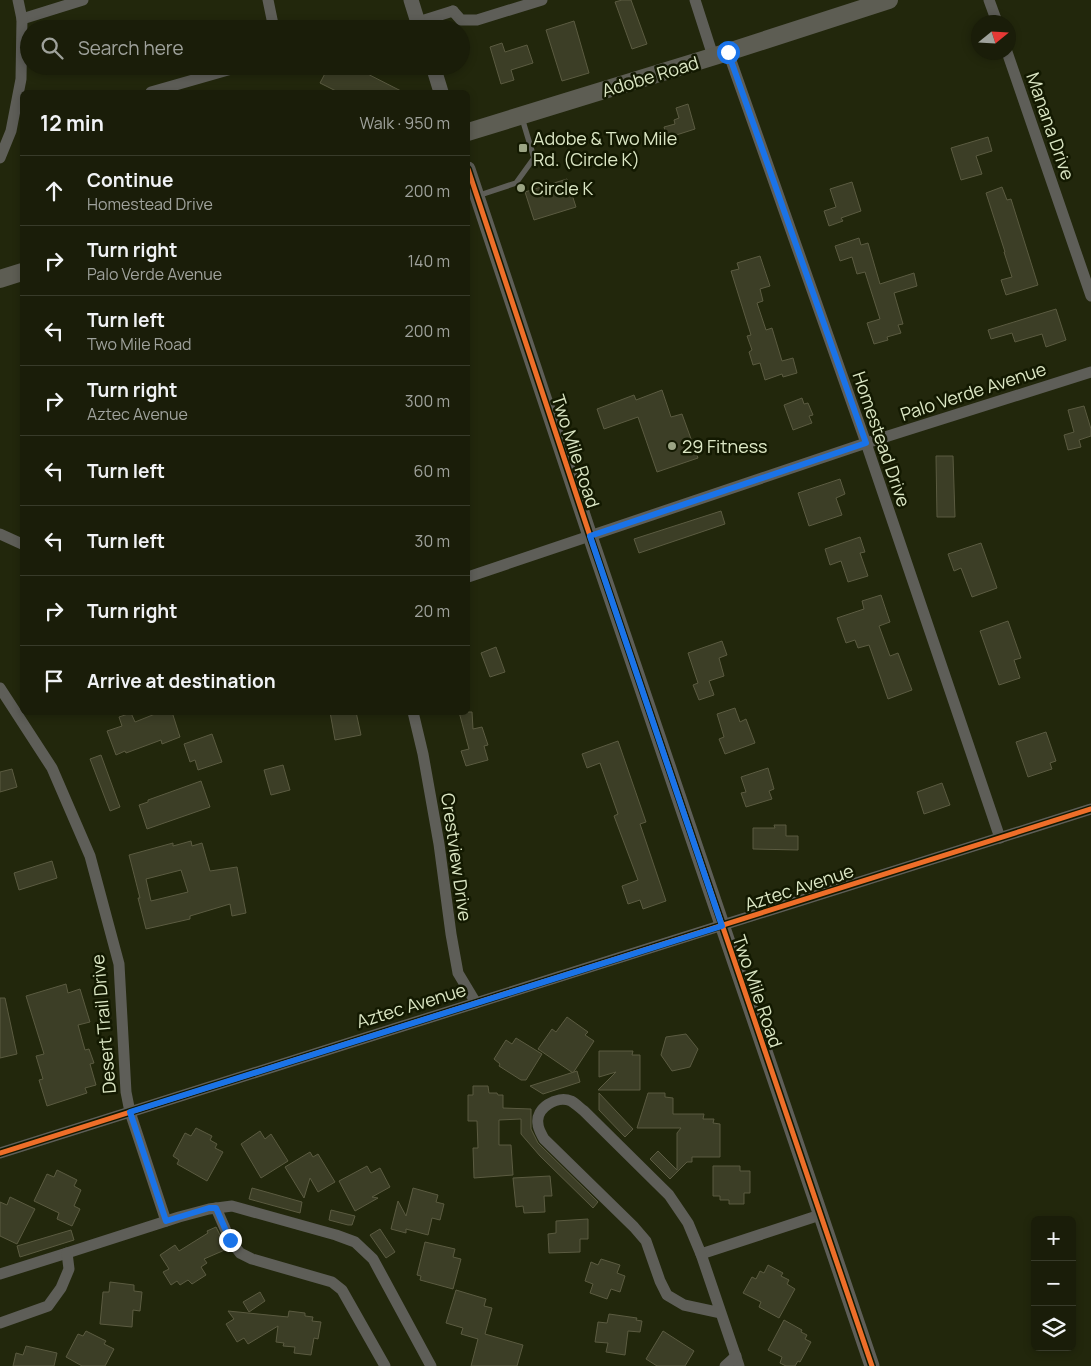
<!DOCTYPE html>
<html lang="en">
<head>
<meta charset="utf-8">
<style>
  body { margin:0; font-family:Manrope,sans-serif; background:#232612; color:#f1f3f6 }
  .controls { position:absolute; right:15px; bottom:15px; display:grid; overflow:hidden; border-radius:8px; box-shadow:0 2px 8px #0003 }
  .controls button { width:45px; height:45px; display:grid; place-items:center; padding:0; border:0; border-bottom:1px solid #383b2a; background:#1a1d09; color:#f1f3f6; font:25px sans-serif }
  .compass { position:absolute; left:971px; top:15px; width:45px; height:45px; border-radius:50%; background:#1a1d09; box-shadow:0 2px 8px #0003; rotate:72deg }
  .stop { position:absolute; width:15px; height:15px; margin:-11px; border:4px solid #1a73e8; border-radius:50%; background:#fff }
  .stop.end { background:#1a73e8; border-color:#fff; box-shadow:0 1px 5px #0008 }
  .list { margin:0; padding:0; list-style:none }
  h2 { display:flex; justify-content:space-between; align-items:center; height:65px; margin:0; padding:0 20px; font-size:21px }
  h2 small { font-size:16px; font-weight:400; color:#9fa29c }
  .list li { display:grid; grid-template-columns:32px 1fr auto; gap:15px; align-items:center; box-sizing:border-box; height:70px; padding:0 20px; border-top:1px solid #383b2a }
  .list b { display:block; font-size:19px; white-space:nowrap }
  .list p { margin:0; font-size:16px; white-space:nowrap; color:#9fa29c }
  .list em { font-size:16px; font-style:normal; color:#9fa29c }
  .icon { flex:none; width:28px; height:28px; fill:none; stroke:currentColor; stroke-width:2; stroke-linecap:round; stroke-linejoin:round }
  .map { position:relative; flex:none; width:1091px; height:1366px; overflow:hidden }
  .search { position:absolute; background:#1a1d09; box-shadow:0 2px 8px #0003; left:20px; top:20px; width:450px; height:55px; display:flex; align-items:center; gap:12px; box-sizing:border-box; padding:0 18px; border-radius:28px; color:#9fa29c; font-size:19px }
  .panel { position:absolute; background:#1a1d09; box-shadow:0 2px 8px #0003; left:20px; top:90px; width:450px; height:625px; border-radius:8px }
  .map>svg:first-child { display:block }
  .building { fill:#3c3e26; stroke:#5b5b41; fill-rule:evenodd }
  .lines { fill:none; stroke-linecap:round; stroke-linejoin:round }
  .lane { stroke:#5e5e58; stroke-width:5.5 }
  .street { stroke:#5e5e58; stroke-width:11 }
  .secondary { stroke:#5e5e58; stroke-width:15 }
  .primary { stroke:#5d5d53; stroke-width:18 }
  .cycleway-casing { stroke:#131901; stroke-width:8 }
  .cycleway { stroke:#ee6e29; stroke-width:5 }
  .route { stroke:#1a73e8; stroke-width:6 }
  .poi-dot { fill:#9ba484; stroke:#131901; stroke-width:2 }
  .labels { text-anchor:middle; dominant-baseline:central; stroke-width:5; stroke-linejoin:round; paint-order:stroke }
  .street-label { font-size:18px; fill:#dce7c5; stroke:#131901 }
  .poi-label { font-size:18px; fill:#dce7c5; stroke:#131901; text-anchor:start }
</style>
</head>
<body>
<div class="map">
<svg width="1091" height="1366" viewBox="0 0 1091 1366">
  <rect width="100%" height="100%" fill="#22270c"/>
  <g class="building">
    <polygon points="622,0 631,0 647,44 632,49 615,2"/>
    <polygon points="574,21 589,73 562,81 546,30"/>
    <polygon points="502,43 505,52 527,45 533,63 511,70 514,80 501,84 490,47"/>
    <polygon points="329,66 352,66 403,92 338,92 320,83"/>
    <polygon points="688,104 695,129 667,138 664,127 675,124 674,120 679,118 676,108"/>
    <polygon points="988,137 992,151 976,156 982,174 961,180 951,148"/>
    <polygon points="567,179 576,207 534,220 525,192"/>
    <polygon points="852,182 861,211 841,218 843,221 829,226 824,211 836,207 830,189"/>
    <polygon points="1002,187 1007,200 1011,199 1038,285 1006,295 1001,280 1012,277 1004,252 1005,252 986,193"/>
    <polygon points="859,238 861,245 868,243 880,284 914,273 917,286 894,293 903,324 898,325 901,333 887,337 888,340 874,344 867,323 880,319 865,272 857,274 852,257 840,261 835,246"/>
    <polygon points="760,256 770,286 760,289 763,301 757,303 766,330 772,328 782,361 793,358 797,373 783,377 782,374 765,380 760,363 753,365 749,352 752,350 747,336 751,335 731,271 739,269 737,263"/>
    <polygon points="1056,309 1066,340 1046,347 1042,334 1015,342 1012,333 991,339 988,330"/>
    <polygon points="662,390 671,417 682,414 698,458 657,472 638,417 604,429 597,409 634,395 636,400"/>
    <polygon points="802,398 804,404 808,403 813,415 809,416 812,423 793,430 784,405"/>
    <polygon points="1084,406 1091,429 1091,436 1079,440 1081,447 1068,450 1064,435 1074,432 1068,410"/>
    <polygon points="936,456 953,456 955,517 937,517"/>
    <polygon points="840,479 845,494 836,498 842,515 809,526 798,493"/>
    <polygon points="721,511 725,524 639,553 634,539"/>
    <polygon points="860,537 865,552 860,553 868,576 848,582 841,561 830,565 825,549"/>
    <polygon points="981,543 997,588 972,597 961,568 954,571 948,554"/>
    <polygon points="881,595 890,622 879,626 890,656 898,653 912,690 888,699 869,645 858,648 855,640 846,643 837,618 864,609 862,601"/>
    <polygon points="1008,621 1021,658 1014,660 1020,678 999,685 980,631"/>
    <polygon points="722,641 727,655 719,658 724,676 709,681 714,695 699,700 693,685 698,683 688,653"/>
    <polygon points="496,647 505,672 490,677 481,653"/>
    <polygon points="735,708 740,722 746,719 755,743 725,754 719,739 724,737 717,714"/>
    <polygon points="160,712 172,712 180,737 162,744 161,740 126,753 125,751 116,755 107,731 122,726 119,717 131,713 135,722"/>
    <polygon points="330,712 356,712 361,735 335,740"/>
    <polygon points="459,712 472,712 473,729 482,727 488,745 484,746 488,760 466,766 461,751 469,749"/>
    <polygon points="1046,732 1056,761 1050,763 1052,769 1028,777 1016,742"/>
    <polygon points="212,734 222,762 198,770 195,760 190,762 184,744"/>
    <polygon points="618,741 646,822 640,824 666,901 643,909 640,900 628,904 622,886 638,880 614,816 618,814 600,763 587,768 582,754"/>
    <polygon points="101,755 120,807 110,811 90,759"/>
    <polygon points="283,765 290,790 271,795 264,770"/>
    <polygon points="768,768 774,789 769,791 772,799 746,807 741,793 746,792 741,777"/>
    <polygon points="12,769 17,787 0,792 0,772"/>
    <polygon points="201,781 210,807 147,829 139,805 148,802 148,800"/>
    <polygon points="942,783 950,805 924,814 917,792"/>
    <polygon points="774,825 786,825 786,836 798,836 798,850 753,849 753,828 775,828"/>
    <path d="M 191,841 L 192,846 L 202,843 L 210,871 L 237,867 L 246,913 L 232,916 L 230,904 L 190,916 L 190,919 L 146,929 L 138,898 L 140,898 L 129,855 L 173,843 L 173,846 ZM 181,870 L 188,892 L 151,901 L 146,879 Z"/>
    <polygon points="52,861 57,878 19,890 14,873"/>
    <polygon points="66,984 68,993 80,989 90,1022 78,1025 85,1050 89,1049 94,1063 90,1064 96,1085 85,1088 87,1093 47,1106 39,1080 43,1079 36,1056 44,1054 26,996"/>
    <polygon points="0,998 5,998 17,1054 0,1058"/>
    <polygon points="567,1017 588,1032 585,1035 594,1041 573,1073 538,1049 552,1029 556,1032"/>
    <polygon points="686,1034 698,1049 690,1067 672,1071 661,1055 666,1037"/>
    <polygon points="516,1038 542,1054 526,1080 521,1080 499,1066 500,1064 494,1059 506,1040 512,1044"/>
    <polygon points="599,1051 633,1051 632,1055 640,1055 640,1090 598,1090 616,1072 599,1077"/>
    <polygon points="577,1071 580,1082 543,1094 530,1086"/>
    <polygon points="473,1086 488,1086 489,1093 497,1093 498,1095 503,1095 503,1108 531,1109 531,1129 538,1143 598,1202 593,1208 540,1156 521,1134 521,1119 499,1120 499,1145 511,1145 513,1175 474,1178 473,1148 478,1148 477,1121 468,1121 468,1095 473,1095"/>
    <polygon points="599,1093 633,1129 625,1137 599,1110"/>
    <polygon points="648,1093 665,1093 665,1097 673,1098 673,1114 704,1114 703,1119 714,1119 713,1123 720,1124 720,1157 692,1157 692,1162 687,1162 670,1179 650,1159 658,1151 677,1170 677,1133 681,1128 637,1128"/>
    <polygon points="196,1128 212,1136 210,1140 217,1144 215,1148 223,1152 207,1181 177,1164 179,1160 173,1156 185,1133 191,1136"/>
    <polygon points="260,1131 265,1139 271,1134 288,1161 261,1178 241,1144"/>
    <polygon points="310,1152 313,1157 318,1154 335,1182 318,1192 310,1178 304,1198 285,1167"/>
    <polygon points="367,1166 371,1173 380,1168 390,1187 372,1197 378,1198 355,1211 339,1181"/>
    <polygon points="713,1166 740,1166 740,1171 750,1171 750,1193 744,1193 744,1204 729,1204 729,1200 720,1200 720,1196 713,1196"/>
    <polygon points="57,1170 77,1180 74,1186 81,1190 74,1206 80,1209 72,1226 57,1219 59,1213 34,1201 47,1174 54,1177"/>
    <polygon points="550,1176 552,1196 544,1196 545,1212 524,1213 523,1206 516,1207 513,1178"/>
    <polygon points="252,1188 302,1202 300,1213 249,1199"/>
    <polygon points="413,1188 438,1195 436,1202 444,1204 440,1220 432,1218 428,1235 406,1229 406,1233 391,1229 398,1201 406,1216"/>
    <polygon points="10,1197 35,1209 17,1244 0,1236 0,1202 7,1205"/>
    <polygon points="331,1210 355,1216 352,1225 348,1225 329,1220"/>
    <polygon points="588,1219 588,1239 580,1239 580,1252 549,1253 548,1234 556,1233 556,1221"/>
    <polygon points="216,1227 227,1249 204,1259 207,1263 201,1267 206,1275 192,1284 188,1280 180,1285 177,1281 171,1285 163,1272 169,1269 160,1255 175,1245 179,1251 208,1233 207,1231"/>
    <polygon points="380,1229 395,1252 386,1258 370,1235"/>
    <polygon points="71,1230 74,1240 20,1257 17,1246"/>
    <polygon points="425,1242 455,1249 453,1257 461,1259 453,1289 420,1280 421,1276 417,1275"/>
    <polygon points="601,1259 620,1265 617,1273 625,1276 620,1292 611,1289 607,1299 590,1293 593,1284 585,1281 591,1262 598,1265"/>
    <polygon points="768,1265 783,1273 781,1276 789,1280 787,1284 795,1289 779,1318 759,1307 761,1302 743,1293 752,1277 756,1279 760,1271 764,1273"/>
    <polygon points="110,1282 134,1285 134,1291 142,1292 140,1311 133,1310 132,1327 100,1324 103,1292 109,1292"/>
    <polygon points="456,1290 486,1299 484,1306 492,1308 485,1334 523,1345 517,1366 471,1366 478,1339 461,1334 463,1328 446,1323"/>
    <polygon points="260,1292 265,1301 249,1312 243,1302"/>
    <polygon points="228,1311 288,1317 289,1311 305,1313 305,1316 313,1317 312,1321 321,1322 318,1339 314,1338 311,1355 294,1353 295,1347 283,1346 284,1343 276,1342 278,1326 248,1344 244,1338 237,1342 226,1324 234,1319"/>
    <polygon points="609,1314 637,1318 636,1320 642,1321 640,1332 628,1331 625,1355 606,1352 608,1343 595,1342 598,1322 607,1323"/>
    <polygon points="784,1320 802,1330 801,1332 807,1335 805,1339 811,1342 800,1362 798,1361 795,1366 786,1366 780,1363 782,1357 768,1350"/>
    <polygon points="86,1331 106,1341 104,1344 114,1349 105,1366 82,1366 66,1357 78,1334 83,1336"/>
    <polygon points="663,1331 694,1351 685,1366 657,1366 646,1359"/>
    <polygon points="26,1346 57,1353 54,1366 13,1366 16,1353 23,1355"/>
  </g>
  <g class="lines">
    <polyline class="lane" points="477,196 516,183 534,158 522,118"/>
    <g class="street">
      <polyline points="268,0 274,29"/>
      <polyline points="695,0 713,56"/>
      <polyline points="989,0 997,22"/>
      <polyline points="453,11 461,20 477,20 542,0"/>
      <polyline points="22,19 83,0"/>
      <polyline points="418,22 453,11"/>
      <polyline points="728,52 866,443 1000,838"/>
      <polyline points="1007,52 1091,296"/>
      <polyline points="151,92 242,66"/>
      <polyline points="0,158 11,131 21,79 22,19 18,0"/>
      <polyline points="0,534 22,544"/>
      <polyline points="468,577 866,443 1091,372"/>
      <polyline points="0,688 52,768 90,856 119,964 126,1092 130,1112 166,1221"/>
      <polyline points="413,712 423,754 439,844 451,934 458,973 476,1003"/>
      <polyline points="0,1153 1091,809"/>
      <polyline points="216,1208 230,1240 240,1253 252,1259 332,1282 342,1290 385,1366"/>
      <polyline points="701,1254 820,1215"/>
      <polyline points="0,1274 67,1253"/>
      <path d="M 721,1313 L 684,1305 L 667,1295 L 660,1281 L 646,1241 L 634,1227 L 544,1139 C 542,1135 538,1129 538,1124 C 535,1108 557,1095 571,1101 C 575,1103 580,1108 584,1111 L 669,1195 L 688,1223 L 701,1254 L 739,1366"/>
      <polyline points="0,1323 48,1306 61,1288 69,1269 67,1253 179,1217 209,1209 232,1206 336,1235 355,1242 373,1259 431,1366"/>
      <polyline points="725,1366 736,1356"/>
    </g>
    <g class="secondary">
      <polyline points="411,0 420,29"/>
      <polyline points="433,66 441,92"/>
      <polyline points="468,169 590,536 872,1366"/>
    </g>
    <g class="primary">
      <polyline points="468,132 728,52 889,0"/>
      <polyline points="0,279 22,272"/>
    </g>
    <defs>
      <g id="cycleway">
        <polyline points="468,169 590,536 872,1366"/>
        <polyline points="0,1153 1091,809"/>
      </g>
    </defs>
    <use href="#cycleway" class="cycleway-casing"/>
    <use href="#cycleway" class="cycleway"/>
  </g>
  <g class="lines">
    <polyline class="route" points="230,1240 216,1208 209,1208 166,1221 130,1112 722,926 590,536 866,443 728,52"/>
  </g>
  <g class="poi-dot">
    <rect x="518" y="143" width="10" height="10" rx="2.5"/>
    <circle cx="521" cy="188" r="5"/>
    <circle cx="672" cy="446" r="5"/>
  </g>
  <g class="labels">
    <g class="street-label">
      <text transform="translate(650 76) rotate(-17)">Adobe Road</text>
      <text transform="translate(1051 126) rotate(71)">Manana Drive</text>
      <text transform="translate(973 391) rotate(-18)">Palo Verde Avenue</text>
      <text transform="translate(882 439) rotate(71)">Homestead Drive</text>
      <text transform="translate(576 451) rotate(72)">Two Mile Road</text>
      <text transform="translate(457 857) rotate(82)">Crestview Drive</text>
      <text transform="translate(799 887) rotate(-18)">Aztec Avenue</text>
      <text transform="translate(758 991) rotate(71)">Two Mile Road</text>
      <text transform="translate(411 1005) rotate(-17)">Aztec Avenue</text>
      <text transform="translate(103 1024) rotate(-95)">Desert Trail Drive</text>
    </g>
    <g class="poi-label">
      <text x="533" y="138">Adobe &amp; Two Mile<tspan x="533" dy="21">Rd. (Circle K)</tspan></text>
      <text x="531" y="188">Circle K</text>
      <text x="682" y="446">29 Fitness</text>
    </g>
  </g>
</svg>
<div class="controls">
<button>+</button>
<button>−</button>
<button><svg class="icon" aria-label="layers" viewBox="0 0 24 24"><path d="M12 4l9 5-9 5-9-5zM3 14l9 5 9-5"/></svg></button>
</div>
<svg class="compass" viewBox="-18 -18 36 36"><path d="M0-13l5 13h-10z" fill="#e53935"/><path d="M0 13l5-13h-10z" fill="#9fa29c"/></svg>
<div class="stop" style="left:728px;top:52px"></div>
<div class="stop end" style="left:230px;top:1240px"></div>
<div class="search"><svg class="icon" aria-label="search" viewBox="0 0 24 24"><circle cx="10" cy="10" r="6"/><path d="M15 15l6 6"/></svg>Search here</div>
<section class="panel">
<h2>12 min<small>Walk · 950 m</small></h2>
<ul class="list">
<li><svg class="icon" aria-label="ahead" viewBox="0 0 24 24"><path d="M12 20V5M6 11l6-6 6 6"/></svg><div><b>Continue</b><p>Homestead Drive</p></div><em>200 m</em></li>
<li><svg class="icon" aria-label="right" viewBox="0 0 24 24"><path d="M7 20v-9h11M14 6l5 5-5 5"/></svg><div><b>Turn right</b><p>Palo Verde Avenue</p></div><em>140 m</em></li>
<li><svg class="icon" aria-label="left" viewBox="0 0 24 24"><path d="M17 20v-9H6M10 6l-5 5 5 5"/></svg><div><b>Turn left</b><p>Two Mile Road</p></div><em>200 m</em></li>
<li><svg class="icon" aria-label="right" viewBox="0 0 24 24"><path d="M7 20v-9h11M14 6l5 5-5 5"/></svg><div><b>Turn right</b><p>Aztec Avenue</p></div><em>300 m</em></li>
<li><svg class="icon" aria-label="left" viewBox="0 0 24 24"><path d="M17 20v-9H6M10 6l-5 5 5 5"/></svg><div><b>Turn left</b></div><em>60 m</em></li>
<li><svg class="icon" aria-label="left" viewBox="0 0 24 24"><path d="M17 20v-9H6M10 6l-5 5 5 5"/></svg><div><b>Turn left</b></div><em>30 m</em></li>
<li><svg class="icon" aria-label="right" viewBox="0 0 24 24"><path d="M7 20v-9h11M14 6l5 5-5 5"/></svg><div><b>Turn right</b></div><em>20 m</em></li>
<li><svg class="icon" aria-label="arrive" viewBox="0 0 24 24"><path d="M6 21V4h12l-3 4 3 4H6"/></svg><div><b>Arrive at destination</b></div></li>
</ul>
</section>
</div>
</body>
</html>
